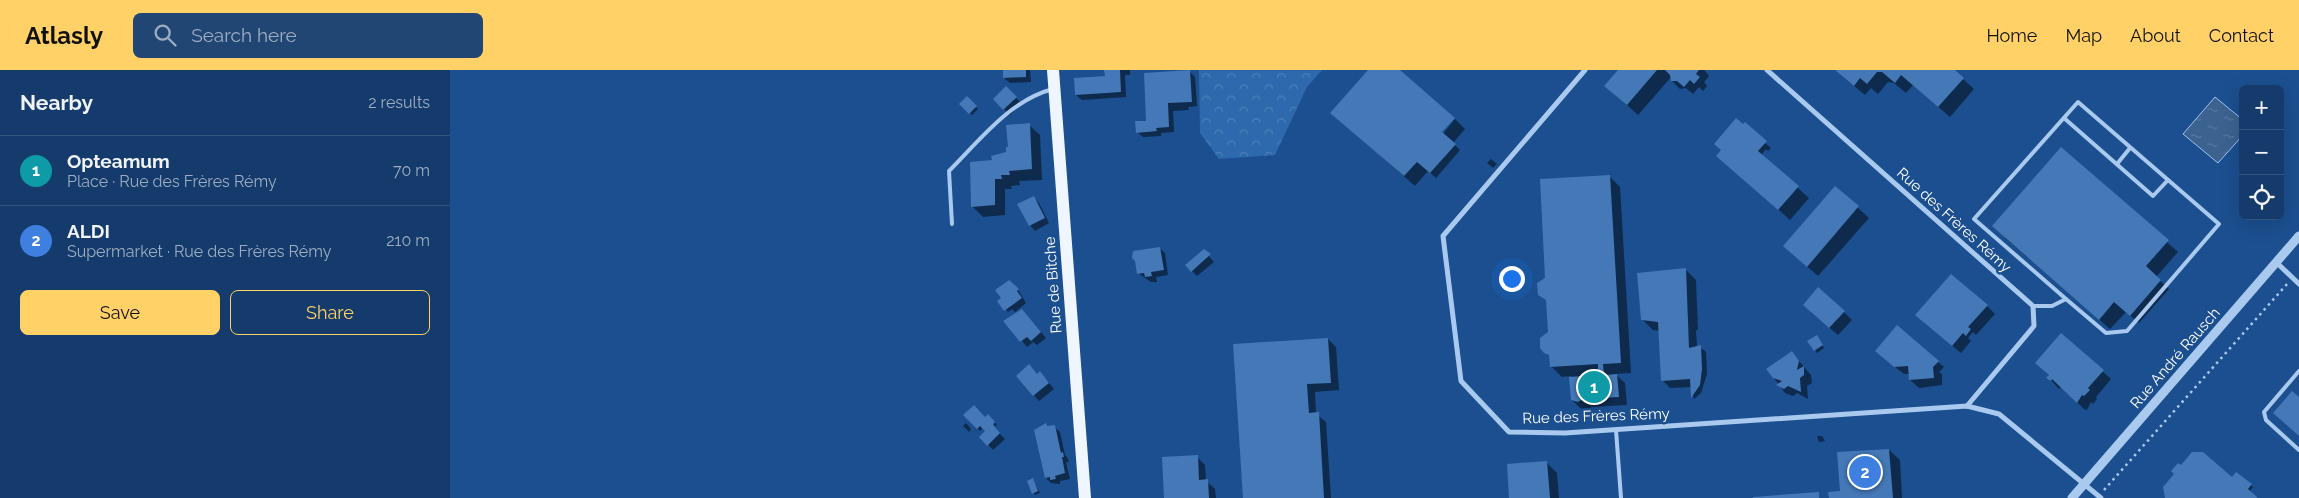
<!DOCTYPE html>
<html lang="en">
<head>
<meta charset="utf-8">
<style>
  body { margin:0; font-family:Raleway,sans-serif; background:#214673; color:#f1f3f6 }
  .controls { position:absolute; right:15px; top:15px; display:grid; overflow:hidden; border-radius:8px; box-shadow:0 5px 20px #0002 }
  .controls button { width:45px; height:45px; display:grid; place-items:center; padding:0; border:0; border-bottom:1px solid #33557e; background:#143b6b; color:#f1f3f6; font:25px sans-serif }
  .you { position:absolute; left:1061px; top:208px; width:18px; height:18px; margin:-12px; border:4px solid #fff; border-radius:50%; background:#1a73e8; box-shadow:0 0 0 8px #1a73e833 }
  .badge { display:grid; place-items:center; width:32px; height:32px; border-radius:50%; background:#ffd166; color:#fff; font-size:16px; font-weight:700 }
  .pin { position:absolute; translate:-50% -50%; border:2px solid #fff; box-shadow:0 1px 5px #0006 }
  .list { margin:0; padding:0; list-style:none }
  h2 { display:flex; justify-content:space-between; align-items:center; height:65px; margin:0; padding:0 20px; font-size:21px }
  h2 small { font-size:16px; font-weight:400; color:#9dadc1 }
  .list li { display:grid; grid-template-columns:32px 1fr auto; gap:15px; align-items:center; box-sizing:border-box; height:70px; padding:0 20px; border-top:1px solid #33557e }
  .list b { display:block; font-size:19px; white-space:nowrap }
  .list p { margin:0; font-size:16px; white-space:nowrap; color:#9dadc1 }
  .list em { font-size:16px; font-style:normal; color:#9dadc1 }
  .actions { display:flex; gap:10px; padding:15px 20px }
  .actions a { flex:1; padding:11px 0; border:1px solid #ffd166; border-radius:8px; text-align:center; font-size:18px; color:#ffd166 }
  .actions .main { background:#ffd166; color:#111 }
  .icon { flex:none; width:28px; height:28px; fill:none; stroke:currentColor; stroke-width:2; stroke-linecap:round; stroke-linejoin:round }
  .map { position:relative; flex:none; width:1849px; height:428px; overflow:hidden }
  header { display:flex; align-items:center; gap:30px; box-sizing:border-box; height:70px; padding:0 25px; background:#ffd166; color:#111 }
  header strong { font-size:24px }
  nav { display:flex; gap:28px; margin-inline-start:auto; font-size:18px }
  .search { width:350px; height:45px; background:#214673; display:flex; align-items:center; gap:12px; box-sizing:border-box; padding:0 18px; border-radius:8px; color:#9dadc1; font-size:19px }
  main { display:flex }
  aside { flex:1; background:#143b6b }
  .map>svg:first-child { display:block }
  .forest { fill:url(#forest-crowns) }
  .water { fill:url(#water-ripples); stroke:#9cc4f0 }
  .shadow { fill:#0007 }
  .building { fill:#4478b7 }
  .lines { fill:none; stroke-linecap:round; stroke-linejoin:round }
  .path { stroke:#a9c9ee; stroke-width:2.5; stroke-dasharray:2.5 4; stroke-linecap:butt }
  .service { stroke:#a9c9ee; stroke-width:4 }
  .minor { stroke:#a9c9ee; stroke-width:5 }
  .tertiary { stroke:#a9c9ee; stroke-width:9 }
  .primary { stroke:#f0f6ff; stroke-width:12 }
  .labels { text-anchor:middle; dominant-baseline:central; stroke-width:5; stroke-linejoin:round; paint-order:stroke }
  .street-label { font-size:15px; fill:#fff; stroke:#1b4f8f }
</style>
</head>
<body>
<header>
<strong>Atlasly</strong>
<div class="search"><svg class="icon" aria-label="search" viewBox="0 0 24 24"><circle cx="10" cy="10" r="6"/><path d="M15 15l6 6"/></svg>Search here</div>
<nav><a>Home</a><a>Map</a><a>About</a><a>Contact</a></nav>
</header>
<main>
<aside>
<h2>Nearby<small>2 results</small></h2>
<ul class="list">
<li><span class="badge" style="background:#0f9aa8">1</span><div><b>Opteamum</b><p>Place · Rue des Frères Rémy</p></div><em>70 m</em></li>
<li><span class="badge" style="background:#3f7fe0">2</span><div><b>ALDI</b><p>Supermarket · Rue des Frères Rémy</p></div><em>210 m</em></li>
</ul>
<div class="actions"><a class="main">Save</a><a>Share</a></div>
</aside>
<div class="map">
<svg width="1849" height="428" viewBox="0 0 1849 428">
  <defs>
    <pattern id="forest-crowns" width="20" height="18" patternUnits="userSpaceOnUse" patternTransform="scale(1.25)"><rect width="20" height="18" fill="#2e69ad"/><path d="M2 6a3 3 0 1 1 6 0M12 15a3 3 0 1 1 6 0" fill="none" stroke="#4d80b9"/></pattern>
    <pattern id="water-ripples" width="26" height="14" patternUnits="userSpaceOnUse" patternTransform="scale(1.25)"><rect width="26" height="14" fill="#3c6290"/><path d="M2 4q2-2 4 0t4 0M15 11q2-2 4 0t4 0" fill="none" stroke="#597aa1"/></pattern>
  </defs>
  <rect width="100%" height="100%" fill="#1b4f8f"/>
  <polygon class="forest" points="749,0 872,0 857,17 825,85 769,89 750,63"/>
  <polygon class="water" points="1765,27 1793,50 1793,65 1768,93 1733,64"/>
  <g class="shadow">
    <polygon points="554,0 580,0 581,12 560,13 554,8"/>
    <polygon points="656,0 680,0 680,5 675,5 676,27 632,30 626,25 656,7"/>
    <polygon points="919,0 949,0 989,64 993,64 1005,49 1015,59 1003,73 1010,80 986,108 978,101 965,116 893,53"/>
    <polygon points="1170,0 1254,0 1259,6 1254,12 1257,16 1253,21 1249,17 1243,24 1236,18 1230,19 1222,11 1222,6 1188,45 1167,26"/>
    <polygon points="1385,0 1503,0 1524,19 1500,47 1463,15 1456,23 1444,13 1438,12 1428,24 1421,18 1415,25"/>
    <polygon points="740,2 745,7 747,36 738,37 739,40 723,41 724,62 711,63 711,66 693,67 687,62"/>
    <polygon points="556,18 571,33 560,45 544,29"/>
    <polygon points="517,28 528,39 522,45 510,34"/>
    <polygon points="579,55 590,65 592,110 569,111 570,115 561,116 562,119 555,119 555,145 533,147 522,136 543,91 558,83"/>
    <polygon points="1305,65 1321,78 1318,81 1316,79 1311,85 1359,128 1340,150 1268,86"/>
    <polygon points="1611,79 1728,182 1706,207 1719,219 1689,253 1676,242 1660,259 1554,167"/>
    <polygon points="1041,89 1047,94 1043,98 1037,93"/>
    <polygon points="1160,107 1170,117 1181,303 1165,304 1175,313 1177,335 1142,337 1136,340 1130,338 1122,330 1121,306 1112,307 1101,296 1100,286 1096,283 1099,266 1096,209"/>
    <polygon points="1385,117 1419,148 1368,206 1345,186"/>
    <polygon points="584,128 589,133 599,153 585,161 580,155"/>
    <polygon points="709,178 715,183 718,205 706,207 707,212 701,212 688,203"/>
    <polygon points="754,181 764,192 747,206 742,201"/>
    <polygon points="1236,200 1246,210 1248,260 1246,260 1247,277 1250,277 1256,282 1257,304 1251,323 1244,329 1242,317 1220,318 1212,310 1210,261 1203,260 1192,249"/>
    <polygon points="567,218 576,233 565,242 562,239 558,242 549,231"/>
    <polygon points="1537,236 1545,244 1526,265 1523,262 1518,268 1521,271 1511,283 1475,253"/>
    <polygon points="572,240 596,268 587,275 583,272 577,277 555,251"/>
    <polygon points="1394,242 1402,250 1388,265 1362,243"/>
    <polygon points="1612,265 1661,309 1646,327 1647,329 1643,334 1641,332 1637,340 1634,339 1611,317 1609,319 1598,307"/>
    <polygon points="878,269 886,277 889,320 865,322 866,344 876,352 881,428 794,428"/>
    <polygon points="1369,269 1374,278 1367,283 1365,280"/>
    <polygon points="1342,283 1361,305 1362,313 1357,316 1358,329 1347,323 1343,326 1335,323 1324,308"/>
    <polygon points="1435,289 1488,292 1494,297 1489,302 1492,304 1492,315 1469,318 1460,310 1460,304 1454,304"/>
    <polygon points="588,305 595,308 604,319 589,331 568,306"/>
    <polygon points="515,345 535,348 538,346 547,355 545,356 541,352 539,353 555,369 543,380 531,367 537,361 533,358 530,361"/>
    <polygon points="516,353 521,359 519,362 513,356"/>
    <polygon points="596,355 598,357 604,357 610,362 615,385 618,389 619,392 616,392 620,409 610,411 610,414 601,413 596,408"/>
    <polygon points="1367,366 1372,366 1375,371 1369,372"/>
    <polygon points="1439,380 1450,390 1452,428 1380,428 1391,422"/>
    <polygon points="747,387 755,395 756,411 765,419 766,428 716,428"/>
    <polygon points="1097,393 1107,403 1109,428 1060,428"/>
    <polygon points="583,410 590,423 585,425 583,423"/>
    <polygon points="1787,413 1801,415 1803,417 1799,422 1806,428 1717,428"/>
  </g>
  <g class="building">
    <polygon points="553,0 576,0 576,7 553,8"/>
    <polygon points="654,0 670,0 671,22 625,25 624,8 655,6"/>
    <polygon points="740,0 742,32 718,33 719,57 706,58 707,61 686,63 685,51 696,51 694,3"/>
    <polygon points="918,0 950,0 1005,48 992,62 1006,74 980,103 967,92 954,106 880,43"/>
    <polygon points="1168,0 1207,0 1177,35 1154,16"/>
    <polygon points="1215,0 1249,0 1246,4 1250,7 1244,14 1240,10 1234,17 1227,11 1221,11 1220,5"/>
    <polygon points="1385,0 1505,0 1514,8 1488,37 1451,5 1445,13 1432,2 1427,2 1417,14 1410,8 1404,16"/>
    <polygon points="556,16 567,27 553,40 543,29"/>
    <polygon points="517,26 527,36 519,44 509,34"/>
    <polygon points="1286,48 1293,54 1295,52 1317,71 1308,81 1349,116 1328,140 1266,86 1271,80 1264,74"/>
    <polygon points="580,53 582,99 559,101 560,105 551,105 552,109 545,109 545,135 521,137 520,92 542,90 541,86 556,82 556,77 558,77 556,55"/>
    <polygon points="1611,77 1719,170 1696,196 1711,210 1680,246 1664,232 1649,250 1542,156"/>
    <polygon points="1160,105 1171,293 1153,294 1154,305 1167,304 1169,327 1133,329 1128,332 1121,330 1119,307 1148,305 1148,294 1100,297 1099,285 1094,283 1090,278 1090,268 1098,262 1096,230 1088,225 1087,213 1095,208 1090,109"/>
    <polygon points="1385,116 1409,136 1357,197 1333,176"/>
    <polygon points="584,126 595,148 579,156 567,134"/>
    <polygon points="710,177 714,200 701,202 702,206 695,207 694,203 687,204 685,191 682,188 683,181"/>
    <polygon points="754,179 761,184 741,202 735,195"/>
    <polygon points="1236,198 1239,278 1251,275 1252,299 1250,315 1241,328 1240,309 1211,311 1208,252 1191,250 1187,203"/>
    <polygon points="1501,204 1538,235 1518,257 1521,259 1516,266 1513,263 1502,276 1465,245"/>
    <polygon points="559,210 569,219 567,221 572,228 554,241 547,231 551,228 545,220"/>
    <polygon points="1368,217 1395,241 1379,258 1353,235"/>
    <polygon points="572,239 591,262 581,271 577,267 570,272 553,251"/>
    <polygon points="1447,255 1489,291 1483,297 1484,308 1459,310 1458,296 1444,297 1425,281"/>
    <polygon points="1611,263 1654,300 1638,318 1640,320 1634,326 1632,325 1627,333 1602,309 1601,311 1596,308 1599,305 1585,293"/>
    <polygon points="1367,265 1373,275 1364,281 1357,271"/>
    <polygon points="878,268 881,313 857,314 859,343 869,342 874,428 793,428 783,274"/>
    <polygon points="1342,281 1349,291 1347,300 1354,296 1354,305 1350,308 1351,322 1338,316 1334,319 1326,315 1332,311 1323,308 1316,299"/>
    <polygon points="579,294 587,304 590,301 599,313 583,326 566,306"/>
    <polygon points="1842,321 1849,327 1849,366 1823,343"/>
    <polygon points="524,335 535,347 538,344 545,352 543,355 550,363 537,376 529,367 535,361 530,356 527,359 513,345"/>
    <polygon points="596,353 597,356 605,355 611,383 613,382 614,387 612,387 615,403 605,406 606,409 600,410 600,407 595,408 584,360"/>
    <polygon points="1439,379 1443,428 1379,428 1378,422 1390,421 1387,382"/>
    <polygon points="1742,382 1753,382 1782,407 1786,402 1802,414 1798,419 1808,428 1715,428 1713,417 1724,404 1721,401 1728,393 1731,395"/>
    <polygon points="748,385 749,410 758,409 759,428 714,428 712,387"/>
    <polygon points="1097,391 1100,428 1059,428 1057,394"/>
    <polygon points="583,408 588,421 582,424 577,411"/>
    <polygon points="1369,422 1369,428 1303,428 1303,427"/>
  </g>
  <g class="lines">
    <polyline class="path" points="1654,420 1838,213"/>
    <g class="service">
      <polyline points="1614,48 1703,126 1718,110"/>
      <polyline points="1667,94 1680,78"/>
      <path d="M 502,154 L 499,101 C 529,71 560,30 603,19"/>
      <polyline points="1583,236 1602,236 1616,229 1656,263 1677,261 1769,154 1628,32 1524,149 1616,229"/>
      <polyline points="1849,301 1814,342 1816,350 1849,380"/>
      <polyline points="1166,360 1171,428"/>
    </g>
    <g class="minor">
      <polyline points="1135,0 993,166 1011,311 1059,362 1115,363 1517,336 1549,344 1651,428"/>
      <polyline points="1317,0 1583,236 1584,256 1517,336"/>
      <polyline points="1826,192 1849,214"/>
    </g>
    <polyline class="tertiary" points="1622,428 1849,166"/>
    <polyline class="primary" points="603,0 635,428"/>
  </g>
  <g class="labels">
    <g class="street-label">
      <text transform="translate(1504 150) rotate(42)">Rue des Frères Rémy</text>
      <text transform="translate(603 215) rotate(-94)">Rue de Bitche</text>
      <text transform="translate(1725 288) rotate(-49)">Rue André Rausch</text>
      <text transform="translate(1146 346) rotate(-2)">Rue des Frères Rémy</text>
    </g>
  </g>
</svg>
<div class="controls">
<button>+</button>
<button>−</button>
<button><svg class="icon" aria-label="locate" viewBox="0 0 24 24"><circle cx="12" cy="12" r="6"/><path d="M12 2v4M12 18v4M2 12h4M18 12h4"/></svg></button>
</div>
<div class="you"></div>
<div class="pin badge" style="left:1144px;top:317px;background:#0f9aa8">1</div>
<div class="pin badge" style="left:1415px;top:402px;background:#3f7fe0">2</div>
</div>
</main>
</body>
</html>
